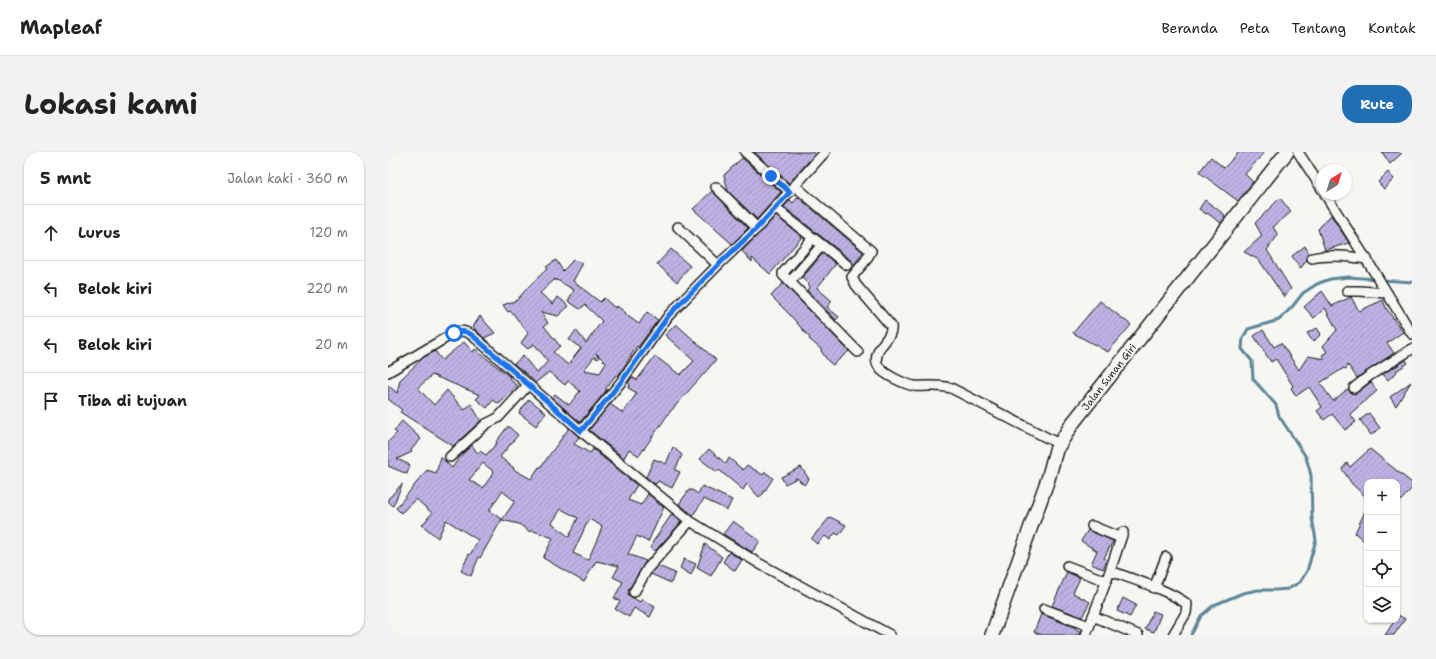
<!DOCTYPE html>
<html lang="id">
<head>
<meta charset="utf-8">
<style>
  body { margin:0; font-family:"Shantell Sans",sans-serif; background:#f2f2f2; color:#222 }
  .controls { position:absolute; right:12px; bottom:12px; display:grid; overflow:hidden; border-radius:8px; box-shadow:0 1px 3px #0004 }
  .controls button { width:36px; height:36px; display:grid; place-items:center; padding:0; border:0; border-bottom:1px solid #e0e0e0; background:#fff; color:#222; font:20px sans-serif }
  .compass { position:absolute; left:928px; top:12px; width:36px; height:36px; border-radius:50%; background:#fff; box-shadow:0 1px 3px #0004; rotate:38deg }
  .stop { position:absolute; width:12px; height:12px; margin:-9px; border:3px solid #1a73e8; border-radius:50%; background:#fff }
  .stop.end { background:#1a73e8; border-color:#fff; box-shadow:0 1px 4px #0008 }
  .list { margin:0; padding:0; list-style:none }
  h2 { display:flex; justify-content:space-between; align-items:center; height:52px; margin:0; padding:0 16px; font-size:17px }
  h2 small { font-size:13px; font-weight:400; color:#767676 }
  .list li { display:grid; grid-template-columns:26px 1fr auto; gap:12px; align-items:center; box-sizing:border-box; height:56px; padding:0 16px; border-top:1px solid #e0e0e0 }
  .list b { display:block; font-size:15px; white-space:nowrap }
  .list em { font-size:13px; font-style:normal; color:#767676 }
  .icon { flex:none; width:22px; height:22px; fill:none; stroke:currentColor; stroke-width:2; stroke-linecap:round; stroke-linejoin:round }
  .map { position:relative; flex:none; width:1024px; height:483px; overflow:hidden; border-radius:16px }
  header { display:flex; align-items:center; gap:24px; box-sizing:border-box; height:56px; padding:0 20px; background:#fff; border-bottom:1px solid #e0e0e0 }
  header strong { font-size:19px }
  nav { display:flex; gap:22px; margin-inline-start:auto; font-size:14px }
  .intro { display:flex; align-items:center; justify-content:space-between; box-sizing:border-box; height:96px; padding:0 24px }
  h1 { margin:0; font-size:28px }
  .button { padding:10px 18px; border-radius:16px; background:#1f6fb2; color:#fff; font-size:14px; font-weight:700 }
  main { display:flex; gap:24px; padding:0 24px }
  aside { flex:1; background:#fff; border-radius:16px; box-shadow:0 1px 3px #0004 }
  .map>svg:first-child { display:block }
  .lines { fill:none; stroke-linecap:round; stroke-linejoin:round }
  .stream { stroke:#5c8696; stroke-width:3 }
  .building { fill:url(#building-hatch); stroke:#1c1c1c; fill-rule:evenodd }
  .street-casing { stroke:#1c1c1c; stroke-width:12 }
  .secondary-casing { stroke:#1c1c1c; stroke-width:16 }
  .street { stroke:#f6f6f2; stroke-width:9 }
  .secondary { stroke:#f6f6f2; stroke-width:13 }
  .route { stroke:#1a73e8; stroke-width:5 }
  .labels { text-anchor:middle; dominant-baseline:central; stroke-width:4; stroke-linejoin:round; paint-order:stroke }
  .street-label { font-size:10px; fill:#1c1c1c; stroke:#f6f6f2 }
</style>
</head>
<body>
<header>
<strong>Mapleaf</strong>
<nav><a>Beranda</a><a>Peta</a><a>Tentang</a><a>Kontak</a></nav>
</header>
<div class="intro"><h1>Lokasi kami</h1><a class="button">Rute</a></div>
<main>
<aside>
<h2>5 mnt<small>Jalan kaki · 360 m</small></h2>
<ul class="list">
<li><svg class="icon" aria-label="ahead" viewBox="0 0 24 24"><path d="M12 20V5M6 11l6-6 6 6"/></svg><div><b>Lurus</b></div><em>120 m</em></li>
<li><svg class="icon" aria-label="left" viewBox="0 0 24 24"><path d="M17 20v-9H6M10 6l-5 5 5 5"/></svg><div><b>Belok kiri</b></div><em>220 m</em></li>
<li><svg class="icon" aria-label="left" viewBox="0 0 24 24"><path d="M17 20v-9H6M10 6l-5 5 5 5"/></svg><div><b>Belok kiri</b></div><em>20 m</em></li>
<li><svg class="icon" aria-label="arrive" viewBox="0 0 24 24"><path d="M6 21V4h12l-3 4 3 4H6"/></svg><div><b>Tiba di tujuan</b></div></li>
</ul>
</aside>
<div class="map">
<svg width="1024" height="483" viewBox="0 0 1024 483">
  <defs>
    <pattern id="building-hatch" width="6" height="6" patternUnits="userSpaceOnUse"><rect width="6" height="6" fill="#bdb2e3"/><path d="M-1 1l2-2M0 6l6-6M5 7l2-2" fill="none" stroke="#a298c2"/></pattern>
  </defs>
  <rect width="100%" height="100%" fill="#f6f6f2"/>
  <filter id="ink" filterUnits="userSpaceOnUse"><feTurbulence type="fractalNoise" baseFrequency=".025" numOctaves="2"/><feDisplacementMap in="SourceGraphic" scale="8" xChannelSelector="R" yChannelSelector="G"/><feConvolveMatrix kernelMatrix="1 2 1 2 8 2 1 2 1" color-interpolation-filters="sRGB"/></filter>
  <g filter="url(#ink)">
    <g class="lines">
      <g class="stream">
        <polyline points="994,128 1024,130"/>
        <polyline points="803,483 813,464 826,453 855,441 870,438 888,438 900,437 912,430 919,419 928,388 924,366 923,323 918,305 891,264 888,253 865,227 864,209 854,197 855,186 860,177 891,168 904,155 915,141 929,132 942,127 960,125 988,127"/>
      </g>
    </g>
    <g class="building">
      <polygon points="366,0 424,0 427,2 401,31"/>
      <polygon points="851,0 877,0 857,22 865,30 850,49 811,20 823,5 836,16"/>
      <polygon points="994,0 1015,0 1002,12"/>
      <polygon points="354,6 393,40 369,67 340,39 336,23"/>
      <polygon points="1000,20 1006,27 996,37 990,30"/>
      <polygon points="324,39 360,76 344,92 305,57"/>
      <polygon points="410,45 475,100 466,113 463,108 396,55 402,48 405,51"/>
      <polygon points="892,46 903,60 885,75 890,83 879,98 903,137 896,145 871,108 856,100 874,84 867,71"/>
      <polygon points="817,48 837,63 836,65 837,66 833,71 819,61 818,62 811,57"/>
      <polygon points="943,63 961,91 937,98 930,77"/>
      <polygon points="388,64 414,85 382,122 364,106 364,110 354,99"/>
      <polygon points="917,94 921,101 919,104 919,108 912,117 904,104"/>
      <polygon points="283,97 302,114 289,130 269,112"/>
      <polygon points="435,101 448,112 429,136 444,149 439,155 451,165 448,168 419,138 422,134 414,126"/>
      <path d="M 168,108 L 175,119 L 185,108 L 195,111 L 185,129 L 212,150 L 216,146 L 227,156 L 229,154 L 238,161 L 237,162 L 251,172 L 259,160 L 270,168 L 250,195 L 249,194 L 230,224 L 228,223 L 218,236 L 218,239 L 192,270 L 164,246 L 167,242 L 181,253 L 192,239 L 180,229 L 177,233 L 161,220 L 147,231 L 141,224 L 126,212 L 135,204 L 149,221 L 160,209 L 146,192 L 140,197 L 133,191 L 140,181 L 123,159 L 120,160 L 115,153 L 129,148 L 142,133 L 159,117 L 158,115 ZM 167,127 L 168,129 L 169,128 L 186,138 L 180,149 L 192,157 L 197,153 L 214,169 L 198,191 L 188,178 L 181,188 L 193,196 L 180,213 L 165,200 L 172,194 L 156,174 L 160,171 L 153,160 L 170,164 L 181,154 L 170,145 L 165,152 L 152,141 ZM 208,201 L 218,211 L 212,221 L 196,218 L 206,205 L 210,207 L 211,206 Z"/>
      <polygon points="395,131 461,199 445,213 440,209 433,199 434,198 421,187 422,186 402,163 383,144"/>
      <polygon points="934,139 944,154 963,145 971,159 995,148 998,156 1015,180 999,191 1006,201 969,226 960,213 958,217 956,216 932,231 945,249 960,237 963,241 967,242 983,230 989,239 962,262 968,270 957,278 944,262 936,268 929,259 934,255 921,235 908,244 903,236 905,234 888,207 883,210 866,184 875,178 886,195 893,191 911,218 920,204 937,207 934,203 939,200 935,194 949,178 937,156 926,166 916,155"/>
      <polygon points="712,149 743,173 720,200 685,181"/>
      <polygon points="92,164 107,181 96,186 85,175"/>
      <polygon points="288,172 328,208 281,261 251,304 241,297 236,306 201,278 222,252 235,261 249,241 240,236 242,233 240,231 244,225 249,228 267,204 292,223 306,209 277,183"/>
      <polygon points="929,176 933,182 925,190 919,181"/>
      <polygon points="76,190 85,200 87,197 122,225 121,227 130,234 111,252 105,248 99,256 88,247 92,243 44,223 30,236 46,253 59,238 76,258 83,252 93,269 65,294 12,260 14,258 0,247 0,233 9,241 12,228 36,205 47,199 54,208"/>
      <polygon points="1018,208 1020,211 1008,219 1009,220 1000,228 995,222"/>
      <polygon points="1023,230 1008,254 1002,245"/>
      <polygon points="141,247 158,261 148,274 131,261"/>
      <polygon points="981,261 992,276 983,283 972,268"/>
      <polygon points="14,269 33,287 23,298 24,300 9,307 22,313 19,322 0,314 0,290 9,281 6,279"/>
      <path d="M 120,274 L 130,283 L 112,305 L 126,316 L 125,317 L 143,327 L 151,315 L 152,316 L 181,276 L 191,285 L 186,292 L 202,301 L 205,297 L 229,317 L 229,318 L 249,333 L 240,348 L 253,353 L 260,342 L 270,350 L 269,351 L 276,355 L 260,390 L 249,384 L 240,402 L 258,409 L 241,437 L 240,443 L 252,450 L 254,447 L 267,455 L 262,465 L 246,456 L 241,465 L 227,457 L 232,449 L 226,446 L 235,430 L 225,425 L 231,414 L 208,409 L 196,430 L 155,406 L 165,386 L 143,378 L 142,380 L 131,372 L 114,368 L 127,349 L 114,339 L 101,359 L 114,367 L 92,406 L 91,405 L 83,424 L 73,419 L 81,402 L 82,403 L 90,388 L 58,368 L 50,386 L 34,373 L 44,361 L 28,347 L 13,361 L 8,356 L 39,318 L 48,321 L 53,305 L 64,316 L 74,302 L 84,293 L 90,302 L 92,299 L 98,303 L 109,291 L 108,290 ZM 95,311 L 106,320 L 95,336 L 81,328 ZM 173,357 L 190,366 L 181,385 L 164,371 ZM 201,367 L 214,374 L 211,383 L 200,408 L 185,401 Z"/>
      <polygon points="285,295 294,303 287,318 292,320 284,336 270,329 268,332 265,331 258,325 266,307 278,312"/>
      <polygon points="321,297 338,312 341,306 355,318 359,313 375,323 377,320 385,326 375,342 371,345 359,332 355,338 331,318 329,320 312,307"/>
      <polygon points="982,297 1024,331 1024,336 1009,353 1009,330 979,330 979,346 964,332 954,317 959,311 962,315"/>
      <polygon points="413,315 421,327 416,333 409,326 397,332 393,325"/>
      <polygon points="14,332 14,333 5,354 0,349 0,347"/>
      <polygon points="314,334 344,348 339,358 316,347 305,363 291,352 301,338 304,338 310,342"/>
      <polygon points="979,355 979,383 976,389 967,381"/>
      <polygon points="284,362 293,370 267,399 262,396 265,392 264,391"/>
      <polygon points="442,365 458,373 451,383 447,381 442,388 437,384 429,392 423,387"/>
      <polygon points="345,369 372,389 364,400 335,382"/>
      <polygon points="700,378 725,389 716,406 719,408 715,417 703,412 709,399 693,389"/>
      <polygon points="317,392 334,405 323,424 309,416"/>
      <polygon points="341,400 354,408 347,419 335,410"/>
      <polygon points="296,407 308,412 303,423 292,416"/>
      <polygon points="270,414 287,421 283,431 263,422"/>
      <polygon points="679,420 692,426 685,441 702,450 694,465 664,454"/>
      <polygon points="735,446 748,453 742,465 729,459"/>
      <polygon points="765,459 773,462 766,480 757,477"/>
      <polygon points="653,462 688,476 688,477 693,480 692,483 654,483 646,480"/>
      <polygon points="1010,463 1017,467 1006,483 997,483 1007,468 1009,468"/>
    </g>
    <g class="lines">
      <defs>
        <g id="street">
          <polyline points="357,0 402,40"/>
          <polyline points="910,0 934,37"/>
          <path d="M 407,34 L 483,99 L 478,108 L 464,125 L 468,133 L 503,174 C 505,184 493,191 490,200 C 488,205 488,211 491,215 C 496,223 517,232 526,234 C 540,235 548,232 563,236 L 671,292"/>
          <polyline points="328,35 369,76"/>
          <polyline points="937,42 985,118 1024,182"/>
          <polyline points="387,56 434,93 402,130 470,200"/>
          <polyline points="290,75 330,113"/>
          <polyline points="434,93 459,113"/>
          <path d="M 924,106 C 942,102 960,104 979,107"/>
          <polyline points="402,130 395,123 395,121 425,86"/>
          <polyline points="959,139 971,139 999,141"/>
          <path d="M 0,220 L 66,181 C 74,178 77,179 84,183 L 193,279 L 302,369 L 372,412 L 502,483"/>
          <polyline points="966,236 981,224 1024,197"/>
          <polyline points="193,279 233,230 281,163 330,113 369,76 437,0"/>
          <polyline points="62,305 98,272 110,266 140,233"/>
          <polyline points="704,374 733,386"/>
          <polyline points="679,414 718,429"/>
          <path d="M 722,419 C 747,428 778,437 799,452 L 798,461 L 785,483"/>
          <polyline points="766,436 778,405"/>
          <polyline points="246,440 260,416 302,369"/>
          <polyline points="656,457 701,474"/>
          <polyline points="705,464 750,483"/>
          <polyline points="698,483 722,419 735,380"/>
        </g>
        <polyline id="secondary" points="604,483 660,327 668,298 684,272 899,0"/>
      </defs>
      <use href="#street" class="street-casing"/>
      <use href="#secondary" class="secondary-casing"/>
      <use href="#street" class="street"/>
      <use href="#secondary" class="secondary"/>
    </g>
  </g>
  <g class="lines" filter="url(#ink)">
    <path class="route" d="M 66,181 C 74,178 77,179 84,183 L 193,279 L 233,230 L 281,163 L 330,113 L 369,76 L 402,40 L 383,24"/>
  </g>
  <g class="labels">
    <g class="street-label">
      <text transform="translate(721 225) rotate(-52)">Jalan Sunan Giri</text>
    </g>
  </g>
</svg>
<div class="controls">
<button>+</button>
<button>−</button>
<button><svg class="icon" aria-label="locate" viewBox="0 0 24 24"><circle cx="12" cy="12" r="6"/><path d="M12 2v4M12 18v4M2 12h4M18 12h4"/></svg></button>
<button><svg class="icon" aria-label="layers" viewBox="0 0 24 24"><path d="M12 4l9 5-9 5-9-5zM3 14l9 5 9-5"/></svg></button>
</div>
<svg class="compass" viewBox="-18 -18 36 36"><path d="M0-13l5 13h-10z" fill="#e53935"/><path d="M0 13l5-13h-10z" fill="#767676"/></svg>
<div class="stop" style="left:66px;top:181px"></div>
<div class="stop end" style="left:383px;top:24px"></div>
</div>
</main>
</body>
</html>
